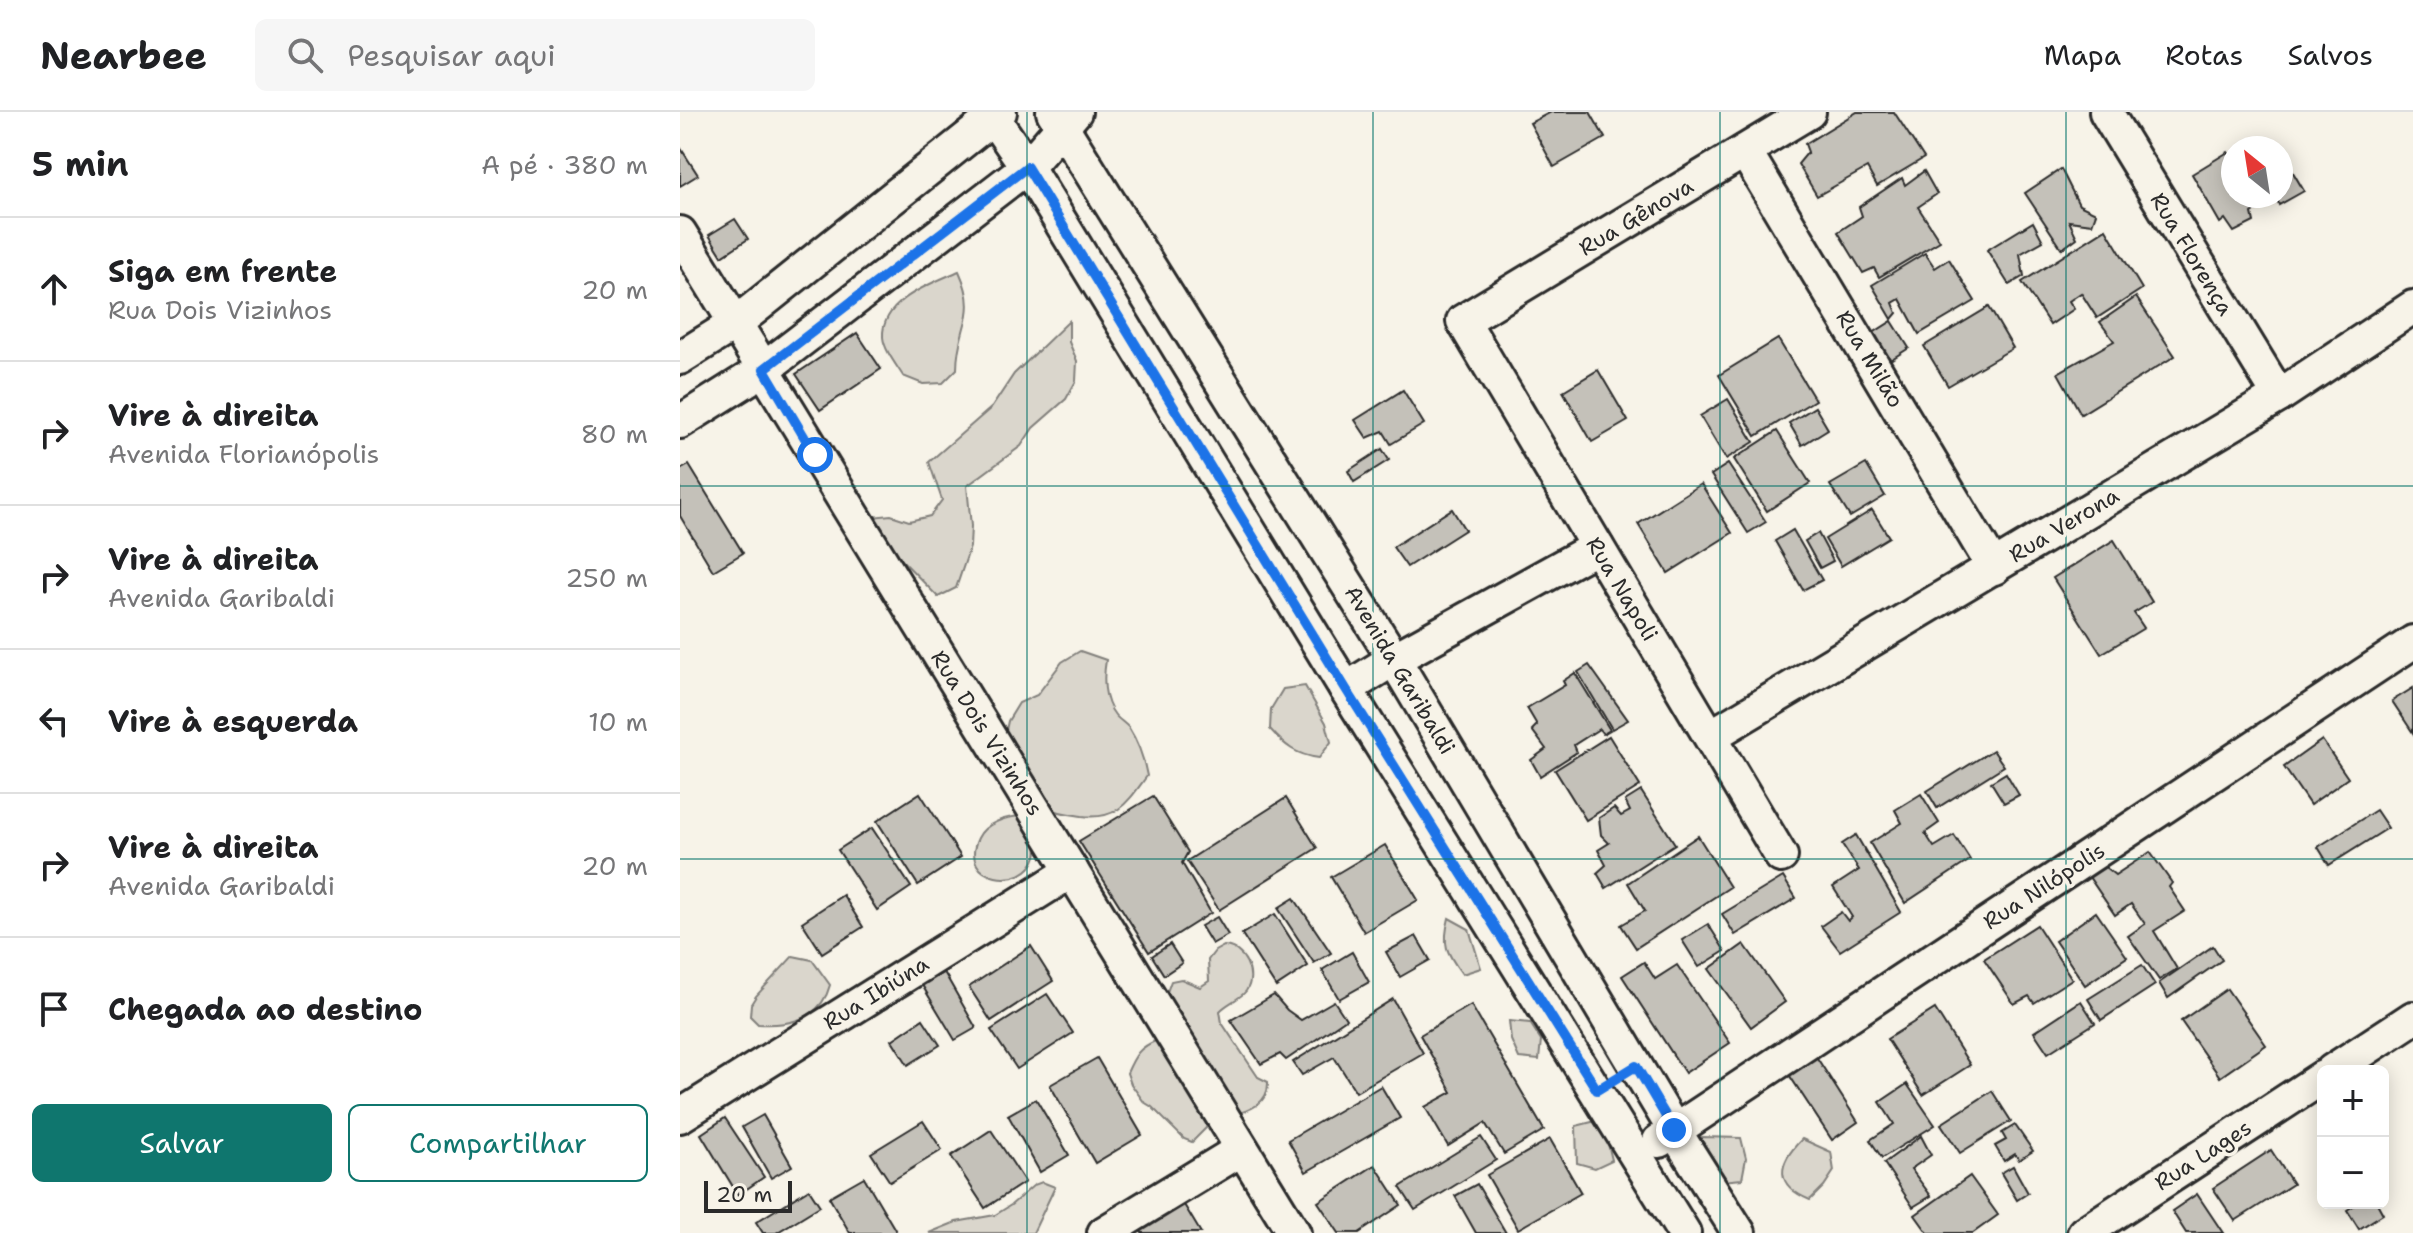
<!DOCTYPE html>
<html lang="pt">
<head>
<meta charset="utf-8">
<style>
  body { margin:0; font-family:"Shantell Sans",sans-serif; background:#f6f6f6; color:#202124 }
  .controls { position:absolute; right:24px; bottom:24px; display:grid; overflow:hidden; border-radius:12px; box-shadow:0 4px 20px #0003 }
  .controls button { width:72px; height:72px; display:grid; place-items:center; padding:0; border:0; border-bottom:2px solid #e0e0e0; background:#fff; color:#202124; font:40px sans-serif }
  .compass { position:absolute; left:1541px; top:24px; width:72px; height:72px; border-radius:50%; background:#fff; box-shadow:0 4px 20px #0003; rotate:330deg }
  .scale { position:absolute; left:24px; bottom:20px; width:88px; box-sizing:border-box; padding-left:8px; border:4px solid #2b2b2b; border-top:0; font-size:22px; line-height:28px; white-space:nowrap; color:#2b2b2b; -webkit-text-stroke:6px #f7f3e8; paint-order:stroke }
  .stop { position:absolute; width:24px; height:24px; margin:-18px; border:6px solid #1a73e8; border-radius:50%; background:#fff }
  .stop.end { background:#1a73e8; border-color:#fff; box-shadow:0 2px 8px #0008 }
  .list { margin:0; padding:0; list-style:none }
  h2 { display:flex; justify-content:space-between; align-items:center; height:104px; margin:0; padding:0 32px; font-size:34px }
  h2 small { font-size:26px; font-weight:400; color:#757577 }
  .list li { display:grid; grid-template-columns:52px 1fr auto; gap:24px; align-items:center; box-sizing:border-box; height:144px; padding:0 32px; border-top:2px solid #e0e0e0 }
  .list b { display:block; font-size:30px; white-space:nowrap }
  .list p { margin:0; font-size:26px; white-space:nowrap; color:#757577 }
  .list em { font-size:26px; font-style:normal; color:#757577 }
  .actions { display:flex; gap:16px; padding:24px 32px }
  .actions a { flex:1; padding:18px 0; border:2px solid #0f766e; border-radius:12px; text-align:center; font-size:28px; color:#0f766e }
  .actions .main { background:#0f766e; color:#fff }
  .icon { flex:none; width:44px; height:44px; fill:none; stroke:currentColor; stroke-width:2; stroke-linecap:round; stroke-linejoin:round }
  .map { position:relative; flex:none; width:1733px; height:1121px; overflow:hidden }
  header { display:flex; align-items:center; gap:48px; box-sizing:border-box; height:112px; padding:0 40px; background:#fff; border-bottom:2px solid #e0e0e0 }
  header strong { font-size:38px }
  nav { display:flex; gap:44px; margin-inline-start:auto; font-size:28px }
  .search { width:560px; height:72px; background:#f6f6f6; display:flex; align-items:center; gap:20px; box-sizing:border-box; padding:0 28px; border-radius:12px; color:#757577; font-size:30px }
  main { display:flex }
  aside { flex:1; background:#fff }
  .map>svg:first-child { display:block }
  .green { fill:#dad6cc; stroke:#82807c; stroke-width:2 }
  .building { fill:#c4c1b9; stroke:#2b2b2b; stroke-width:2 }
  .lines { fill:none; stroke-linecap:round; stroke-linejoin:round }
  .minor-casing { stroke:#2b2b2b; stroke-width:38 }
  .minor { stroke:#f7f3e8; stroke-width:32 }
  .route { stroke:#1a73e8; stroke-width:10 }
  .grid { fill:none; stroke:#0f766e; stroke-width:2; stroke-opacity:0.55 }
  .labels { text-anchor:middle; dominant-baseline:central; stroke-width:7; stroke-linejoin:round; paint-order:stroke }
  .street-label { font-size:22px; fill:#2b2b2b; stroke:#f7f3e8 }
</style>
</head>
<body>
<header>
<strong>Nearbee</strong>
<div class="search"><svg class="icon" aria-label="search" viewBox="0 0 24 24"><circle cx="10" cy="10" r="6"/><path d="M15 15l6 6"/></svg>Pesquisar aqui</div>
<nav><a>Mapa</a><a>Rotas</a><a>Salvos</a></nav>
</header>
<main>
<aside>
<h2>5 min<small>A pé · 380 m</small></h2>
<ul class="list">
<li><svg class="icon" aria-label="ahead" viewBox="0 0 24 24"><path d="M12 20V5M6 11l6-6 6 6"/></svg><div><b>Siga em frente</b><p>Rua Dois Vizinhos</p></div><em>20 m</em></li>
<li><svg class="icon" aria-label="right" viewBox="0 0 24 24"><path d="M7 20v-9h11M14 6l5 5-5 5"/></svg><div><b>Vire à direita</b><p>Avenida Florianópolis</p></div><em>80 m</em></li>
<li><svg class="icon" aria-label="right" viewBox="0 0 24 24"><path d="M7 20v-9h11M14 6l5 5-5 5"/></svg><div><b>Vire à direita</b><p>Avenida Garibaldi</p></div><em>250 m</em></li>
<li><svg class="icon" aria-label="left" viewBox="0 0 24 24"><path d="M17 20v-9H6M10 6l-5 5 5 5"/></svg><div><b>Vire à esquerda</b></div><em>10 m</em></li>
<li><svg class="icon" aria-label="right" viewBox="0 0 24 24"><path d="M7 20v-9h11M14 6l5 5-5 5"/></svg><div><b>Vire à direita</b><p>Avenida Garibaldi</p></div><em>20 m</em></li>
<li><svg class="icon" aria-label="arrive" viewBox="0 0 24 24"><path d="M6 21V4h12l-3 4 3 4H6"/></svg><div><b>Chegada ao destino</b></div></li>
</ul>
<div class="actions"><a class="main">Salvar</a><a>Compartilhar</a></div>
</aside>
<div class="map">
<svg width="1733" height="1121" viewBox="0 0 1733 1121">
  <rect width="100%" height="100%" fill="#f7f3e8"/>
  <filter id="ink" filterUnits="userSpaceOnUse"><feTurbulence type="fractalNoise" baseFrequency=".0125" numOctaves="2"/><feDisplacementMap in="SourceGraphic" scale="16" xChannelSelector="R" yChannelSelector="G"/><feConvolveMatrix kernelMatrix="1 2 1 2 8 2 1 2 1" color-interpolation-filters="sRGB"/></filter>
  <g filter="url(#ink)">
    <g class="green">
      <path d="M 279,159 C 300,205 277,213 277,257 L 263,271 L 243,272 L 223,264 C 217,254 204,238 203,225 C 201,188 253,171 279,159 Z"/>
      <polygon points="389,209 389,230 397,249 396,269 386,287 353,316 341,334 287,374 291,414 290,435 276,476 258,485 214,440 191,405 211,403 229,409 250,404 262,388 249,350 312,295 334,262"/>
      <path d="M 400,539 L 426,548 C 423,565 423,588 435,603 C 439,608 445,611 449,616 C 458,630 464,648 467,664 C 447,691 438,708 402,704 C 389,702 378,701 365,695 L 329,629 L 326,618 L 328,609 L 339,591 L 357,583 L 382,550 Z"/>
      <path d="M 625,574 L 646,611 L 651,630 L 639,646 C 616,643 605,634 590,617 L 591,597 L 603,577 Z"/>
      <path d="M 341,704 C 347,715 360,731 356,744 C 346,780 277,770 298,726 C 305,711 326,705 341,704 Z"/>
      <path d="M 769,806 L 789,817 L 801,856 L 782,862 C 766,840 762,833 769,806 Z"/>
      <path d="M 544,834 C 563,835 578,862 566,879 C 560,887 547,891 540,899 L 542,911 L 578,965 L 588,970 C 589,992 569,999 551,1003 L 492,900 L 487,880 L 491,869 L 501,867 L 520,875 L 529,869 L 528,848 L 535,839 Z"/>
      <path d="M 113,844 L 132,848 L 150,873 C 141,907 109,914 78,912 L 70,904 L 71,892 L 76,884 Z"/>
      <polygon points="829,909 850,911 861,928 859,948 839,946 831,928"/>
      <path d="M 478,928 L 528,1006 L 526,1016 L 512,1030 L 504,1027 L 472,995 L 464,990 L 451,972 L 447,961 C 455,943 459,935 478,928 Z"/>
      <polygon points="916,1009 927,1028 932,1048 915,1056 897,1051 896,1014"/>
      <polygon points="1022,1025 1061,1026 1066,1046 1062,1067 1042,1069 1012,1041"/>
      <path d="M 1122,1027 L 1151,1040 L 1154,1059 L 1144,1074 L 1130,1088 C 1094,1073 1097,1052 1122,1027 Z"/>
      <polygon points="362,1070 375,1075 353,1121 249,1121 276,1110 315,1103 331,1093 354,1073"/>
    </g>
    <g class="building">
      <polygon points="871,0 910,0 925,26 874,55 850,11"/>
      <polygon points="1177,0 1214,0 1244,46 1197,74 1187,56 1137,84 1118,52 1128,40 1125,32"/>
      <polygon points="0,35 18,63 0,74"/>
      <polygon points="1548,40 1553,48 1553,84 1601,84 1601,40 1624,79 1599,93 1597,86 1572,101 1574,110 1554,120 1545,107 1540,111 1512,62"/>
      <polygon points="1381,57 1399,93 1416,101 1412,112 1389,109 1397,126 1382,137 1345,81"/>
      <polygon points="1244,59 1257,82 1238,95 1260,129 1199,165 1194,156 1183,161 1158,120 1182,104 1179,95 1222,66 1225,73"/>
      <polygon points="55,107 68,127 42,144 29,123"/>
      <polygon points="1353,110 1363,129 1340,142 1344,164 1329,173 1307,138"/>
      <polygon points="1426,117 1462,177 1417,206 1401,181 1389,189 1394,197 1370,213 1342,170"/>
      <polygon points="1245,141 1255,156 1269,147 1295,189 1239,222 1220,187 1213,191 1217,201 1212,207 1192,173"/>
      <polygon points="1456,185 1495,244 1401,302 1378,261 1434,229 1420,210"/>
      <polygon points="1309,195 1333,236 1268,274 1244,234"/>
      <polygon points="1212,209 1229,236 1199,255 1182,228"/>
      <polygon points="177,221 201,257 140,298 116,262"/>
      <polygon points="1098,227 1135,288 1076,324 1039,263"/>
      <polygon points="918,258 948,309 912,330 883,279"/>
      <polygon points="723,278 744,312 711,332 703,319 687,326 675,308"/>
      <polygon points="1048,287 1074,330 1046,347 1020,304"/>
      <polygon points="1135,295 1148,317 1122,333 1109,311"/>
      <polygon points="1097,319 1130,371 1087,399 1054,347"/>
      <polygon points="702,337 709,348 674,370 668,359"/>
      <polygon points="1048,352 1086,410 1068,421 1031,363"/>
      <polygon points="1186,352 1205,384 1170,405 1150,373"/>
      <polygon points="9,353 63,441 33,459 0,404 0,358"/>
      <polygon points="1021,372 1052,421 988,461 958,412"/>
      <polygon points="772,397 785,418 727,455 713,435"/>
      <polygon points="1192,398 1209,425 1161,454 1145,427"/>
      <polygon points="1113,418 1142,468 1123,478 1095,429"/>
      <polygon points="1138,421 1153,449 1140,456 1125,429"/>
      <polygon points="1434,428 1472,490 1454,501 1464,516 1421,542 1373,466"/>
      <polygon points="909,553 948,608 932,617 898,560"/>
      <polygon points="895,561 930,618 923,622 919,617 894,633 897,640 860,664 851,648 866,637 852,618 857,613 847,596 885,573 883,569"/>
      <polygon points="1733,576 1733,621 1712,589"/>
      <polygon points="929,624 960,674 906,708 875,658"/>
      <polygon points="1642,628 1668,666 1630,693 1604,655"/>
      <polygon points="1313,638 1324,654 1257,696 1247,679"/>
      <polygon points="1326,661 1339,683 1324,691 1311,670"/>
      <polygon points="961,679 995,732 926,776 917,761 926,753 918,738 929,731 921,723 919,706 934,696 941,704 950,699 945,689"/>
      <polygon points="240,681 281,745 238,773 197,709"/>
      <polygon points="1241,682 1259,711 1245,721 1254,735 1274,723 1290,748 1225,791 1190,731 1222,711 1215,698"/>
      <polygon points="473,684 508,740 502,751 531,801 469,840 399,729"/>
      <polygon points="606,686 637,736 539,798 507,749"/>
      <polygon points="1696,698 1708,716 1649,753 1638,735"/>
      <polygon points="192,716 231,775 197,798 158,738"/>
      <polygon points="1176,723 1221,800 1160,839 1141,814 1161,800 1168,809 1172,805 1153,775 1179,758 1162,732"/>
      <polygon points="1018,724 1050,775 956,836 941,813 965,799 948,771"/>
      <polygon points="705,733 738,788 684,820 651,765"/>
      <polygon points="1470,740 1492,771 1489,775 1505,799 1474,819 1497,857 1479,868 1448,824 1465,812 1451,792 1435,803 1405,759 1420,751 1435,763"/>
      <polygon points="1103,765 1116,786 1055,823 1042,802"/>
      <polygon points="163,783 183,815 142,841 122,810"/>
      <polygon points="614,786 651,841 634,851 598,796"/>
      <polygon points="1416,800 1447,845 1405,873 1375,829"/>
      <polygon points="595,802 628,854 596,875 562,822"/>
      <polygon points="537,805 548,823 532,832 521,814"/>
      <polygon points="1028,812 1045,839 1019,855 1002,828"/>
      <polygon points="1357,813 1392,867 1354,891 1349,884 1334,892 1304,847"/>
      <polygon points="736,824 750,848 720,865 706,840"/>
      <polygon points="490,832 502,851 484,863 472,844"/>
      <polygon points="1064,832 1105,890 1071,915 1029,857"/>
      <polygon points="351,834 373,869 311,909 289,875"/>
      <polygon points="1533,834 1542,848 1488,886 1479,871"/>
      <polygon points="672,840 689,870 659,887 642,858"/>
      <polygon points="964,850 975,867 997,853 1050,931 1005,961 942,864"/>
      <polygon points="1462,853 1475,873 1421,908 1408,887"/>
      <polygon points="264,860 296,916 275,928 242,873"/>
      <polygon points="1547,877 1586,933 1540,965 1501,909"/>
      <polygon points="367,882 393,921 337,957 311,918"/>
      <polygon points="594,883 607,898 621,908 654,889 666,907 606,948 600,942 581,952 551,908"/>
      <polygon points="713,887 743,941 676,980 654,945 622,963 613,950"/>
      <polygon points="1401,889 1415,911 1368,941 1354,920"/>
      <polygon points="791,893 864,1018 824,1042 805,1011 768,1034 745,995 772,980 740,923"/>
      <polygon points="1255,897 1290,953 1243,983 1207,927"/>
      <polygon points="243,907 260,933 228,953 212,928"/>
      <polygon points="1132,938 1178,1010 1152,1028 1104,955"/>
      <polygon points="417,946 462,1023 415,1051 370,973"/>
      <polygon points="1227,972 1255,1013 1202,1046 1190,1028 1214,1012 1200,990"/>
      <polygon points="701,974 720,1006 626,1060 608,1028"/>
      <polygon points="1312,979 1331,1009 1280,1041 1261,1012"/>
      <polygon points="356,987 389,1043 360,1060 328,1003"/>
      <polygon points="83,1003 112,1054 91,1066 62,1015"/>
      <polygon points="45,1006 84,1065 58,1083 21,1022"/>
      <polygon points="243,1009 262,1038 210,1070 191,1041"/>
      <polygon points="1335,1013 1353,1039 1339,1048 1335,1042 1324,1049 1315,1034 1326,1028 1322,1021"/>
      <polygon points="311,1018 345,1070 305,1096 271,1044"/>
      <polygon points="1241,1024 1251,1043 1231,1057 1251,1084 1233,1095 1204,1051"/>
      <polygon points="801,1025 816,1048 735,1098 720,1075"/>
      <polygon points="870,1027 901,1081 838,1117 807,1063"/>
      <polygon points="1591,1038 1613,1072 1555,1109 1533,1076"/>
      <polygon points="695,1053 721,1093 679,1121 659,1121 638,1090"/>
      <polygon points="1333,1054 1348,1081 1337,1088 1321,1061"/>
      <polygon points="1290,1064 1318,1103 1293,1121 1248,1121 1235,1103"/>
      <polygon points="184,1065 217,1121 170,1121 149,1085"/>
      <polygon points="797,1072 826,1121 796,1121 775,1084"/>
      <polygon points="129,1077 140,1094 96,1121 83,1121 76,1110"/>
      <polygon points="1517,1082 1543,1121 1506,1121 1492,1099"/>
      <polygon points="500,1086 521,1121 462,1121 456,1111"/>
      <polygon points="1678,1091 1697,1091 1703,1102 1679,1117 1667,1098"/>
    </g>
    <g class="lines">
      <defs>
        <g id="minor">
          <polyline points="309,0 347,55 666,577 1004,1121"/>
          <polyline points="373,0 714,547 994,1018 1059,1121"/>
          <polyline points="1426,0 1599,284"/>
          <polyline points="1065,39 1314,456"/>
          <polyline points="0,121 614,1121"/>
          <polyline points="0,246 56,211 320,0"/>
          <polyline points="0,310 84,257 347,55 395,0"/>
          <polyline points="666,577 714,547 917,435"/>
          <polyline points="1031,624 1599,284 1733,195"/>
          <polyline points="1101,744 783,209 1129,0"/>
          <polyline points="1652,959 1733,906"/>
          <polyline points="0,1004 392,759"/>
          <polyline points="979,1029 1733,530"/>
          <polyline points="424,1121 562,1037"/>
          <polyline points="1404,1121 1643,965"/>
        </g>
      </defs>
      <use href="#minor" class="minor-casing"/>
      <use href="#minor" class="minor"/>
    </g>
  </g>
  <g class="lines" filter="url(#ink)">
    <polyline class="route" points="135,343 84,257 347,55 666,577 917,978 956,954 994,1018"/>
  </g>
  <path class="grid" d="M 347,0 L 347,1121M 693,0 L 693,1121M 1040,0 L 1040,1121M 1386,0 L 1386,1121M 0,374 L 1733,374M 0,747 L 1733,747"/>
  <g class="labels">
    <g class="street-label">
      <text transform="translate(956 105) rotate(-31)">Rua Gênova</text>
      <text transform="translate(1512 142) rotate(59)">Rua Florença</text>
      <text transform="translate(1190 247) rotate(59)">Rua Milão</text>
      <text transform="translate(1384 413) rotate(-31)">Rua Verona</text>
      <text transform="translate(942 477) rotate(59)">Rua Napoli</text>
      <text transform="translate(720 558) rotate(59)">Avenida Garibaldi</text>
      <text transform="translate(307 621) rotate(58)">Rua Dois Vizinhos</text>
      <text transform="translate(1364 774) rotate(-33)">Rua Nilópolis</text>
      <text transform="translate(196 881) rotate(-32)">Rua Ibiúna</text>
      <text transform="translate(1523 1043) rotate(-33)">Rua Lages</text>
    </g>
  </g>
</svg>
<div class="controls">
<button>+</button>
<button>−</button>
</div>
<svg class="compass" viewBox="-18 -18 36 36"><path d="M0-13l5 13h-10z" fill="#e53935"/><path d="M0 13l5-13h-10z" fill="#757577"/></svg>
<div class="scale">20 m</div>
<div class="stop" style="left:135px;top:343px"></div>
<div class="stop end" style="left:994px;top:1018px"></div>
</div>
</main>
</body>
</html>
